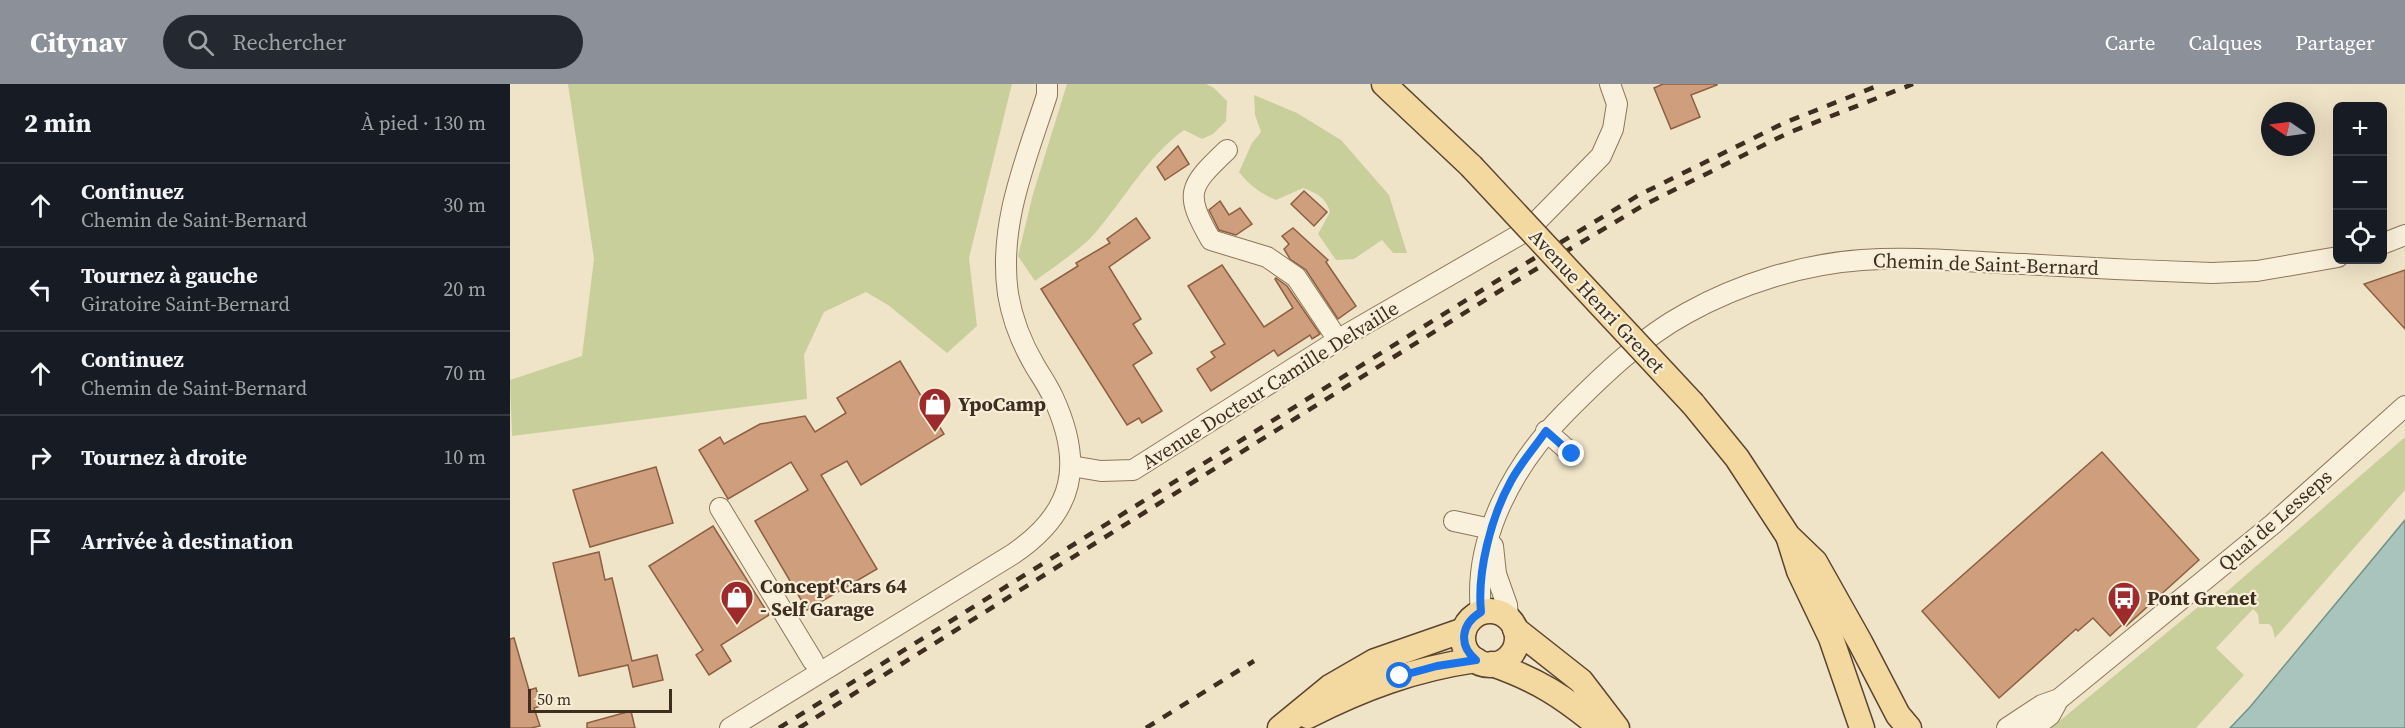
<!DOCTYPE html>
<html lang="fr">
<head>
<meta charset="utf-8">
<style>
  body { margin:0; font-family:"Source Serif 4",serif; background:#242831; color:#f1f3f6 }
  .controls { position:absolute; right:18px; top:18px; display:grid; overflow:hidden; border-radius:9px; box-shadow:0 6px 24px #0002 }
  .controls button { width:54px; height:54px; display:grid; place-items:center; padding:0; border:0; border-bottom:2px solid #363941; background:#171b24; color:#f1f3f6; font:30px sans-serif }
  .compass { position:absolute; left:1751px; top:18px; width:54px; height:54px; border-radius:50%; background:#171b24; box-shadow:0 6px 24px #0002; rotate:283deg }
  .scale { position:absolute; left:18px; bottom:15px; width:144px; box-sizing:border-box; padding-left:6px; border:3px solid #3d2e20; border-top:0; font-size:16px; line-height:21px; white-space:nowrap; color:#3d2e20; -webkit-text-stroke:4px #f7eed8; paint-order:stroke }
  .stop { position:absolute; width:18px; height:18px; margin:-14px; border:4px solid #1a73e8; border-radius:50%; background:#fff }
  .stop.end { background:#1a73e8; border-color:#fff; box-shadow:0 2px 6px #0008 }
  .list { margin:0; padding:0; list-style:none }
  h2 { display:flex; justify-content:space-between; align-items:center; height:78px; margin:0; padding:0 24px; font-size:26px }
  h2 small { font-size:20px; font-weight:400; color:#9ea1a6 }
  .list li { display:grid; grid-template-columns:39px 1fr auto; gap:18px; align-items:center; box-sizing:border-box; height:84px; padding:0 24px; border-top:2px solid #363941 }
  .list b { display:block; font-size:22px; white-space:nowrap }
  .list p { margin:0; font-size:20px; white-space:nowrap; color:#9ea1a6 }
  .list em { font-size:20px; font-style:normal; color:#9ea1a6 }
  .icon { flex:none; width:33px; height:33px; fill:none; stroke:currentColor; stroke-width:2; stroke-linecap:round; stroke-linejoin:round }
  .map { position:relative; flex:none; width:1895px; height:644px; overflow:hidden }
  header { display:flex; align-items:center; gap:36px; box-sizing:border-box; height:84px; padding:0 30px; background:#8c9099; color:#fff }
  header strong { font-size:28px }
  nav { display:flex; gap:33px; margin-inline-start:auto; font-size:21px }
  .search { width:420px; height:54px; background:#242831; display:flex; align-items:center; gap:15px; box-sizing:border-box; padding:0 21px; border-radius:33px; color:#9ea1a6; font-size:22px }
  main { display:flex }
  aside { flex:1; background:#171b24 }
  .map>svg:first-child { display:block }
  .green { fill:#c9cf9b }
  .water { fill:#a9c4bc; stroke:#6f938a; stroke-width:1.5 }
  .building { fill:#cf9f7d; stroke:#8d5f41; stroke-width:1.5 }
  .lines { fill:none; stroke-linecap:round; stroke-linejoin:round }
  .minor-casing { stroke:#8d765c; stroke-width:22 }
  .major-casing { stroke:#5b4430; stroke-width:27 }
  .minor { stroke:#faf1dc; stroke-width:20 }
  .major { stroke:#f3d9a0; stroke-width:24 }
  .rail { stroke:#3d2e20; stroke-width:4.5; stroke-dasharray:10 10; stroke-linecap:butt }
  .major-bridge-casing { stroke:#5b4430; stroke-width:27; stroke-linecap:butt }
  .major-bridge { stroke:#f3d9a0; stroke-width:24 }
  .route { stroke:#1a73e8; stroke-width:8 }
  .labels { text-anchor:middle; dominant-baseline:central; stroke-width:4.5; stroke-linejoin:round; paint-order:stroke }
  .street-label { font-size:20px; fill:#3d2e20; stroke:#f7eed8 }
  .poi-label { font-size:20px; font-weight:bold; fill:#3d2e20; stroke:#f7eed8; text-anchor:start }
</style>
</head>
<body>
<header>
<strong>Citynav</strong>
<div class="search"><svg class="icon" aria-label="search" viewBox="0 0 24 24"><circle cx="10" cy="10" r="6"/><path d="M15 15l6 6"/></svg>Rechercher</div>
<nav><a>Carte</a><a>Calques</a><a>Partager</a></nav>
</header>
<main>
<aside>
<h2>2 min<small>À pied · 130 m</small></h2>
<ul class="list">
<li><svg class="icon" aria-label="ahead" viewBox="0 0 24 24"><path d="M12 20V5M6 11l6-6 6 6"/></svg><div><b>Continuez</b><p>Chemin de Saint-Bernard</p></div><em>30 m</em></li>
<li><svg class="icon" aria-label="left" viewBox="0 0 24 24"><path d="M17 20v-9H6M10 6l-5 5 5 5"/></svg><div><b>Tournez à gauche</b><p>Giratoire Saint-Bernard</p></div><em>20 m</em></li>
<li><svg class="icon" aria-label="ahead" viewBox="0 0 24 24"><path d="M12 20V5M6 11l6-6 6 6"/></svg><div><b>Continuez</b><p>Chemin de Saint-Bernard</p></div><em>70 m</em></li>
<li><svg class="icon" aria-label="right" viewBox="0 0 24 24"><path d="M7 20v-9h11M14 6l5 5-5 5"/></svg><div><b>Tournez à droite</b></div><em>10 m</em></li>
<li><svg class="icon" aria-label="arrive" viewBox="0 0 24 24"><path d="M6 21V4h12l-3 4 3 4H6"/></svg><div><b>Arrivée à destination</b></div></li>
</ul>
</aside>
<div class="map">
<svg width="1895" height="644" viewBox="0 0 1895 644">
  <rect width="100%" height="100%" fill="#f0e4c8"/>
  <g class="green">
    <polygon points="58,0 502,0 459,174 467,242 437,269 378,221 356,208 314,228 294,271 297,315 2,352 0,296 72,272 84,175"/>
    <path d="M 557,0 L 696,0 L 704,4 L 717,17 L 716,37 L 703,50 L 692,55 L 674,46 C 637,73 615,114 586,148 C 573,164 542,184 525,197 L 508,172 L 523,110 Z"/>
    <path d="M 744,11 L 787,29 L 831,56 L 879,111 L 897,169 L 883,169 L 872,156 L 844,175 L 826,176 L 808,150 L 820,128 C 816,114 807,109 793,104 L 766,116 C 751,110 739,101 729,88 L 742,59 L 751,48 L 745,31 Z"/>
    <polygon points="1895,353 1895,406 1765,554 1762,543 1759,540 1749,540 1748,530 1743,525 1706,564 1734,591 1686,644 1541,644 1694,518 1706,517"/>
  </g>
  <polygon class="water" points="1895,436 1895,644 1720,644 1740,623"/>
  <g class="building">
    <polygon points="1153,0 1207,0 1207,1 1181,11 1190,33 1161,45 1144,4"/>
    <polygon points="668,62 679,80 655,96 647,83"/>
    <polygon points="794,107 817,128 804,142 781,120"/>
    <polygon points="710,117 719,131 730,124 742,140 726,151 709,146 699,126"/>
    <polygon points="626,134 640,154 599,183 631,235 623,240 642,269 623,281 652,327 632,339 629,334 617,341 531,205 568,182 566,179 600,159 597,155"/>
    <polygon points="783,144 818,176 816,178 846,222 828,235 796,186 780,175 774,165 779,160 772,152"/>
    <polygon points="712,181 754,243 783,224 765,195 766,194 777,202 810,250 802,255 800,251 768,272 764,266 701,307 687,285 705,273 701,268 715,260 678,202"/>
    <polygon points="1895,186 1895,245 1854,200"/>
    <polygon points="390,277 434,350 351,401 337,377 311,391 367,485 297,526 245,437 298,406 281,378 218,415 189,366 210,353 214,360 250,340 295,332 305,348 336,329 327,314"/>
    <polygon points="1592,368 1689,476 1616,542 1614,539 1600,552 1583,534 1568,547 1566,545 1489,614 1412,527"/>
    <polygon points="146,383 163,439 80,463 63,406"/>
    <polygon points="203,442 259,531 211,561 221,577 199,591 186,571 193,566 139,482"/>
    <polygon points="89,468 95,496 102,494 122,577 147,571 153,596 123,603 118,581 69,592 43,479"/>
    <polygon points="4,554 19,606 26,604 31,622 24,624 30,642 21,644 0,644 0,555"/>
    <polygon points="121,627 125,644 77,644 77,639"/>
  </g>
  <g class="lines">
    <defs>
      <g id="minor">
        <path d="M 717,66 C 678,103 674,109 701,156 L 757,173 L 786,193 L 828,256"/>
        <polyline points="1872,160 1895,151"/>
        <polyline points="1036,347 1062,370"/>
        <polyline points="561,382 591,387 623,386 836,251 1009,151 1029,135 1091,72 1103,45 1107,20 1100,0"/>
        <polyline points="210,424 303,577"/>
        <polyline points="944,437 981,445"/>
        <polyline points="983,462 986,490 997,521 998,534"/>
        <path d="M 971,528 C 963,453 1005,379 1056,328 C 1093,291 1131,254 1177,229 C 1229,200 1293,180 1352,176 C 1406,172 1460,178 1513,180 C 1576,184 1639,187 1702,189 L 1747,187 L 1828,173"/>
        <path d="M 220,644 L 503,470 C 565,428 574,380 543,313 C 538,302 531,292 525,282 C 512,260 502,234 498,210 C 488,140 516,76 537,11 L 537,0"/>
        <polyline points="1497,644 1532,621 1549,615 1763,440 1895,322"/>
        <polyline points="1523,644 1540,631 1546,620"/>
      </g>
      <g id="major">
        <polyline points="874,0 961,82"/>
        <polyline points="1183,320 1227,374 1278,452 1305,478 1350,558 1388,631 1399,644"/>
        <polyline points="1279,455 1289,487 1321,554 1352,644"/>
        <circle cx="980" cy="554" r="27"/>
        <polyline points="1005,545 1071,597 1107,644"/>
        <path d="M 982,580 C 1028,596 1054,613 1091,644"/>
        <path d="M 798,632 C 853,604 904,585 966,576"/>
        <polyline points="770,644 820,603 865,577 954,546"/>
      </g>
    </defs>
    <use href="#minor" class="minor-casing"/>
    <use href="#major" class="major-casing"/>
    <use href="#minor" class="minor"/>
    <use href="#major" class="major"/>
    <g class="rail">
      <polyline points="269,644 990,195 1129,111 1274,39 1372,0"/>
      <polyline points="289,644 996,203 1134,121 1278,49 1403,0"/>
      <polyline points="636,644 744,577"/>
    </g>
    <defs>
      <polyline id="major-bridge" points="961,82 1183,320"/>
    </defs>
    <use href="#major-bridge" class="major-bridge-casing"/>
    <use href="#major-bridge" class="major-bridge"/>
  </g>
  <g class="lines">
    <path class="route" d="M 890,592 L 927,582 L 966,576 C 948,561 951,540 971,528 C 967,488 981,433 1001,397 C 1010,380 1025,363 1036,347 L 1062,370"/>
  </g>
  <defs>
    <symbol id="shop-pin" viewBox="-11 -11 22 30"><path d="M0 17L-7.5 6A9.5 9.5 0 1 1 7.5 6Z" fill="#9e2a2b" stroke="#f7eed8"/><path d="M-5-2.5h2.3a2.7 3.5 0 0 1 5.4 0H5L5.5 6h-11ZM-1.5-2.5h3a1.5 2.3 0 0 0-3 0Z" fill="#fff"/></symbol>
    <symbol id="bus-pin" viewBox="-11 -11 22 30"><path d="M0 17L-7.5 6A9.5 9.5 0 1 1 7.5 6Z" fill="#9e2a2b" stroke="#f7eed8"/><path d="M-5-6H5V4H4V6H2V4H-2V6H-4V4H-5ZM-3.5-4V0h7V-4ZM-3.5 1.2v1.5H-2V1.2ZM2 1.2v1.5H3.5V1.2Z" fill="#fff"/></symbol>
  </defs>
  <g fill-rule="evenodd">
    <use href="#shop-pin" x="406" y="301" width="38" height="52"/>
    <use href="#shop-pin" x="208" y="494" width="38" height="52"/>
    <use href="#bus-pin" x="1595" y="495" width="38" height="52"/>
  </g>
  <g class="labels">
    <g class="street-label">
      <text transform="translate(1476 180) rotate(2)">Chemin de Saint-Bernard</text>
      <text transform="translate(1087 217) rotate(47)">Avenue Henri Grenet</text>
      <text transform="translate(760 301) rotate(-32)">Avenue Docteur Camille Delvaille</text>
      <text transform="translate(1765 436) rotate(-41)">Quai de Lesseps</text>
    </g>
    <g class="poi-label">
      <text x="448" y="320">YpoCamp</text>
      <text x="250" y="502">Concept'Cars 64<tspan x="250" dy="23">- Self Garage</tspan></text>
      <text x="1637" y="514">Pont Grenet</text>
    </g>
  </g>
</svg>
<div class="controls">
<button>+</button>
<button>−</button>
<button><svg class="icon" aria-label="locate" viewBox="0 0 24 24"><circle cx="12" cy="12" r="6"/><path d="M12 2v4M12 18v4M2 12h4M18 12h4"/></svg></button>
</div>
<svg class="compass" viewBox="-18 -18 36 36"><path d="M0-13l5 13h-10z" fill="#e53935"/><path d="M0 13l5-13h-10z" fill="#9ea1a6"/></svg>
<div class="scale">50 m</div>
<div class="stop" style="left:890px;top:592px"></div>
<div class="stop end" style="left:1062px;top:370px"></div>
</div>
</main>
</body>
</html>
